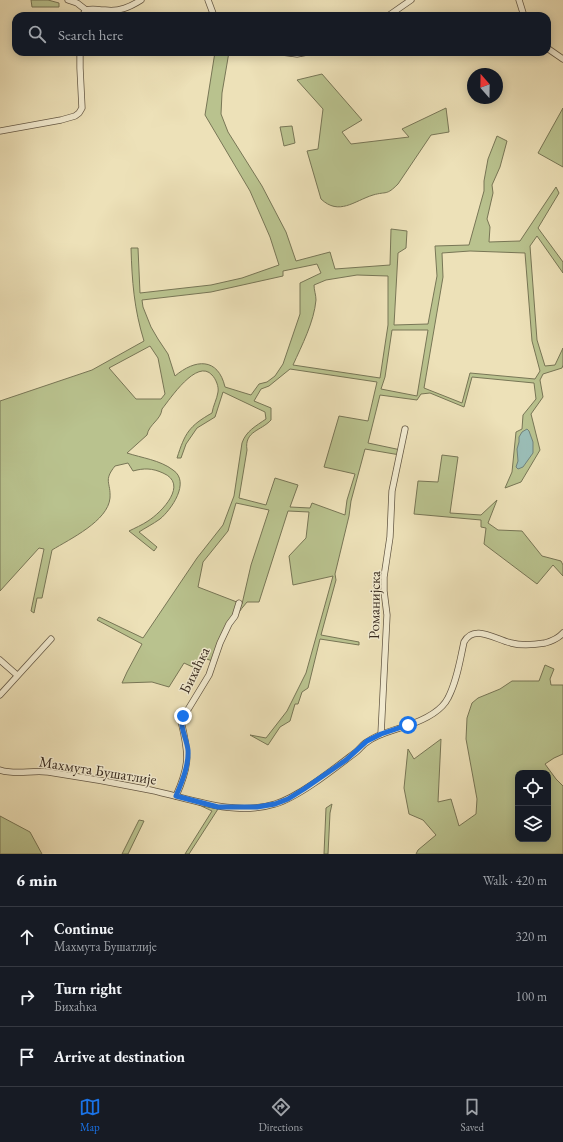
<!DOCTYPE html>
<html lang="en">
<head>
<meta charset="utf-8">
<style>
  body { margin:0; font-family:"EB Garamond",serif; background:#242831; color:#f1f3f6 }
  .controls { position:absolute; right:12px; bottom:12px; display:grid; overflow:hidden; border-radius:8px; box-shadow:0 2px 10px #0003 }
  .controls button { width:36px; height:36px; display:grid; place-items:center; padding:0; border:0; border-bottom:1px solid #363941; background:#171b24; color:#f1f3f6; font:20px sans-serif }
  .compass { position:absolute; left:467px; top:68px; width:36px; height:36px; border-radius:50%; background:#171b24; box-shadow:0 2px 10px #0003; rotate:340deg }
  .stop { position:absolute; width:12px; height:12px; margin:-9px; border:3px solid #1a73e8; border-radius:50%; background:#fff }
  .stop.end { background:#1a73e8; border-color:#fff; box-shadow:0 1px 4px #0008 }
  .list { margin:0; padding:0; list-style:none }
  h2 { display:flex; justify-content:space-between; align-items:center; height:52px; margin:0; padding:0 16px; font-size:17px }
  h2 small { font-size:13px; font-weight:400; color:#9ea1a6 }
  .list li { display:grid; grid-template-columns:26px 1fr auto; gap:12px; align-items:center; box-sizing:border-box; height:60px; padding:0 16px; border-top:1px solid #363941 }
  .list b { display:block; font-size:15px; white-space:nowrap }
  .list p { margin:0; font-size:13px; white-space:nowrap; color:#9ea1a6 }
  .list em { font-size:13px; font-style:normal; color:#9ea1a6 }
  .icon { flex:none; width:22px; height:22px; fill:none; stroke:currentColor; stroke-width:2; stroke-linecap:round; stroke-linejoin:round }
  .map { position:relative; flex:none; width:563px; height:854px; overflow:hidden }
  .search { position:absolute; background:#171b24; box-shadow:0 2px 10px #0003; left:12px; right:12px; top:12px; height:44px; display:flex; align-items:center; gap:10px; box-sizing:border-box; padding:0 14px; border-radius:12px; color:#9ea1a6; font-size:15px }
  .sheet { height:232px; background:#171b24 }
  nav { display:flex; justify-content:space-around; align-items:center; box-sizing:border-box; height:56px; border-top:1px solid #363941; background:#171b24; font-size:11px; color:#9ea1a6 }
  nav a { display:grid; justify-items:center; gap:2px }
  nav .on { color:#1a73e8 }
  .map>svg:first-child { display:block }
  .green { fill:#b9c28e; stroke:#787656; fill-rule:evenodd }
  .water { fill:#9abcb5; stroke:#728279 }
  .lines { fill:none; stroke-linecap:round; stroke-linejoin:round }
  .minor-casing { stroke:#645845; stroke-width:7 }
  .minor { stroke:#f3ecd1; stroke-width:5.5 }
  .route { stroke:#1a73e8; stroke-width:5 }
  .labels { text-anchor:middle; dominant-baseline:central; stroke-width:3; stroke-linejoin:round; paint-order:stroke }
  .street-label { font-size:15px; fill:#372a1f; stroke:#f3ecd1 }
</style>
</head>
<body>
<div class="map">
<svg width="563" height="854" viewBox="0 0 563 854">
  <rect width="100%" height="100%" fill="#ede1b8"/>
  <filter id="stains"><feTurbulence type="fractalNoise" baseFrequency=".005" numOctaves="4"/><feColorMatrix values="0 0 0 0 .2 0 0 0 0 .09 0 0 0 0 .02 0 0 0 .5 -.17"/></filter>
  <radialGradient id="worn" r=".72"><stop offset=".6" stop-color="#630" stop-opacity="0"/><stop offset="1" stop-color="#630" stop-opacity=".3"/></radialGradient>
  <g class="green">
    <polygon points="31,0 48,0 59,3 59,7 32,7"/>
    <path d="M 215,52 L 229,52 L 222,93 L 221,114 L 228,132 L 262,186 L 286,232 L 296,261 L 330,252 L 335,269 L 390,265 L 391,229 L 407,231 L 406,248 L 398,253 L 394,325 L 428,324 L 437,276 L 435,246 L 469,245 L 484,191 L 484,181 L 488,159 L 497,136 L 507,141 L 500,167 L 492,185 L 493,193 L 487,219 L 490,227 L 489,242 L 520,241 L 556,187 L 559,193 L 538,228 L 563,262 L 563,273 L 537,236 L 530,246 L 537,340 L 545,366 L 555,365 L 563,348 L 563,365 L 562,368 L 543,374 L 540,380 L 543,397 L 531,414 L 540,450 L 521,482 L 505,488 L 512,472 L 516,432 L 522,429 L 523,415 L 536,399 L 534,383 L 472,377 L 464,407 L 430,393 L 421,394 L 417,400 L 380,395 L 368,443 L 401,450 L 400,455 L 365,449 L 351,501 L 349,516 L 335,574 L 336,580 L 321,635 L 359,642 L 359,645 L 320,639 L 308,688 L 302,692 L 298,704 L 295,704 L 290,721 L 280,727 L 268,745 L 250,735 L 266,738 L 287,711 L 306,673 L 333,576 L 293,585 L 289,556 L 306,538 L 309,512 L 288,511 L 259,602 L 247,602 C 232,619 223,640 213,661 L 203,658 L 197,669 L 184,663 L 169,687 L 152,682 L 122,683 L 127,672 L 142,644 L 97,620 L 99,617 L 143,638 L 197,558 L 223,525 L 234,496 L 242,443 C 246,431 256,426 266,419 L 265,412 L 223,392 L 215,417 L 197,428 L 186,444 L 181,458 L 177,458 C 185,433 189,426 212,413 C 213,406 217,399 218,392 C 219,387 216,379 212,375 C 197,358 170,399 162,409 C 161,420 149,424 147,435 L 127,453 C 142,458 160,460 173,470 C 191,482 171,510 160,519 C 153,524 145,528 139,532 L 157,547 L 154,551 L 129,531 C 135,528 142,525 148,521 C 162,512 189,484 163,473 C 152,468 144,468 133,471 L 128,463 L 115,466 C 103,481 111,482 110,498 C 108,521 70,539 52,550 L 42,598 L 37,598 L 34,613 L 31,611 L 44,549 L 39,548 L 0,591 L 0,401 L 92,370 L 144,341 C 134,309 132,281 131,248 L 138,248 L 140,293 L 211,285 L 242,278 L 279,265 L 270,237 L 250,191 L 205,115 ZM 470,251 L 525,253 L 532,341 L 540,371 L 535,379 L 470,373 L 462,403 L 424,388 L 443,277 L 442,253 ZM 317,264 L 321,273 L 300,283 L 300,314 L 283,364 L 275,376 L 267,382 L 259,384 L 251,395 L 225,387 C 218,357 195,359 175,376 L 168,354 L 158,339 L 151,327 L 143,307 L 142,300 L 211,292 L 283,276 L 283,271 ZM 357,275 L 388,276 L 388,325 L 380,378 L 293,365 C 302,345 314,322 316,300 C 316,295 314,290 314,285 L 326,280 ZM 392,330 L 428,330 L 417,396 L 381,389 L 385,377 ZM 150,346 L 158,358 L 165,394 L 161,399 L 136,399 L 109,368 ZM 290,369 L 377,382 L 368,421 L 339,416 L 324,467 L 355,474 L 347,500 L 345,515 L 312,503 L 310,508 L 290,507 L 298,485 L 275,478 L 266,505 L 239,498 L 247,450 C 244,431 261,431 271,420 L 271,408 L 254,401 L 261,389 L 269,386 ZM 236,503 L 269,510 L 251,565 L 242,604 L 198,587 L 203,562 L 228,531 Z"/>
    <path d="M 322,74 L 362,120 L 342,132 L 351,144 L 409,137 L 402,129 L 446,108 L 449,132 L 431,135 L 398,184 C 386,196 387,191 373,195 C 354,201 339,216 321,199 L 307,151 L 318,149 L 323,109 L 297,80 Z"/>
    <polygon points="563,108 563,167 538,153"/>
    <polygon points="292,126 295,143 284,146 280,127"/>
    <polygon points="442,455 458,457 450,513 481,515 497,500 488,523 498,530 522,531 542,556 561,561 563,565 563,576 553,565 537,584 484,544 486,528 481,527 481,520 414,514 418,481 438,482"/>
    <path d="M 545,665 L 554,669 L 550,679 L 551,685 L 563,685 L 563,754 L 554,758 L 545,764 L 556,779 L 563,786 L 563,854 L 416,854 L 418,850 L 436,835 L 423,820 L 409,814 L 404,788 L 408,749 L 414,759 L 441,739 L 438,802 L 451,799 L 459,826 L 476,814 L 477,799 L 466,739 L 467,718 L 472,703 L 478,698 L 500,689 L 512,681 L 539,681 ZM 518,773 L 548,773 L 548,839 L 518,839 Z"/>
    <polygon points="197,804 218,809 189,854 185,854 212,811"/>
    <polygon points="332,804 330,813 328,854 324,854 326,808"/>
    <polygon points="0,816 30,832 42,854 0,854"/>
    <polygon points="139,820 144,821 128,854 122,854"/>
  </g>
  <polygon class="water" points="527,429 529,431 533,442 533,453 523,467 518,469 516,467 518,461 517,449 519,442 519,437 522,432"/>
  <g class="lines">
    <defs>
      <g id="minor">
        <polyline points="68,0 77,3 86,10"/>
        <polyline points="208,0 214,16"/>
        <polyline points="519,0 524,16"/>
        <path d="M 82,16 L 86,10 C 94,8 96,10 105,10 C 119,12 130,7 141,0"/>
        <polyline points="388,16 411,0"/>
        <polyline points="547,48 563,59"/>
        <polyline points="281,52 297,54 308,52"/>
        <polyline points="0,131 61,120 75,116 79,113 82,108 80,68 80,52"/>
        <polyline points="0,660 17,675"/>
        <polyline points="0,695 51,639"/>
        <polyline points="381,734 387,615 384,591 384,577 390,537 392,491 405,429"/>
        <path d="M 0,770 C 15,775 32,770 48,772 C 82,777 116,783 150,790 C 189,798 234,817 275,804 C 299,797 335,768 356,752 C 360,749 363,744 367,742 C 379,733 393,731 406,726 C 421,721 441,712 448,698 C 457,681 460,660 464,642 C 474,623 496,640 511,643 C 522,646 533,645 545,643 C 552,641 558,639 563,633"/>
        <path d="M 176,796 C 190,765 189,754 181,721 L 209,675 L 220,643 L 229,624 L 235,616 L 239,603"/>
      </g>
    </defs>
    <use href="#minor" class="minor-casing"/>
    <use href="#minor" class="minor"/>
  </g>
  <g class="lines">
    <path class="route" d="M 183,716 C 179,727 187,739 188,750 C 189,765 182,782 176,796 L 218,807 L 257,807 L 275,804 L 288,799 L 304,789 L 346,760 L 367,741 L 381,734 L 408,725"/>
  </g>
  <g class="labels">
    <g class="street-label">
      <text transform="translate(374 605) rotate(-89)">Романијска</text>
      <text transform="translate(194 670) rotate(-64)">Бихаћка</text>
      <text transform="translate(98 770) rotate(9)">Махмута Бушатлије</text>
    </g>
  </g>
  <rect width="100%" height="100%" filter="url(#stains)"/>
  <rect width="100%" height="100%" fill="url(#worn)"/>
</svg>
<div class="controls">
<button><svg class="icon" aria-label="locate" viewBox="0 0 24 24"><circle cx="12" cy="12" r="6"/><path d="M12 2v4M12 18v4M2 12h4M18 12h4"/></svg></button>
<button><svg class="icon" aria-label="layers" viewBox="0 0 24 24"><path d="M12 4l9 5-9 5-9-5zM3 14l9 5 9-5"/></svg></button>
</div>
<svg class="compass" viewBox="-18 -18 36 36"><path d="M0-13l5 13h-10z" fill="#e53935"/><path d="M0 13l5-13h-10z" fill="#9ea1a6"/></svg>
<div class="stop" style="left:408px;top:725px"></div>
<div class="stop end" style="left:183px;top:716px"></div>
<div class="search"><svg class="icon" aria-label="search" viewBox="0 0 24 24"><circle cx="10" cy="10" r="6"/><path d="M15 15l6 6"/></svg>Search here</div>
</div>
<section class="sheet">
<h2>6 min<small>Walk · 420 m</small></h2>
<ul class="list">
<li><svg class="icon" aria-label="ahead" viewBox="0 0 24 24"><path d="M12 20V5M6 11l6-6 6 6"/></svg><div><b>Continue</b><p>Махмута Бушатлије</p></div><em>320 m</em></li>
<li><svg class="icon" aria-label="right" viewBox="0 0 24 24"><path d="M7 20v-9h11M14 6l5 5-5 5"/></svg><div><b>Turn right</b><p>Бихаћка</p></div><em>100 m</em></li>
<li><svg class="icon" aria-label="arrive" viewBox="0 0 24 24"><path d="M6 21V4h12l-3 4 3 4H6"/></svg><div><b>Arrive at destination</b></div></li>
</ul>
</section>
<nav>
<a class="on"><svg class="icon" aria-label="map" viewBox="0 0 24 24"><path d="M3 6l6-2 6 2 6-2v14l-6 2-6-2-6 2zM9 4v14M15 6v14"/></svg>Map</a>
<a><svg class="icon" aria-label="directions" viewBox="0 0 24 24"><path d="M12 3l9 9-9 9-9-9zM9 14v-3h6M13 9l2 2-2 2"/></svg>Directions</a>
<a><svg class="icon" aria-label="saved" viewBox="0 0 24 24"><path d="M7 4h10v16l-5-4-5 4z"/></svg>Saved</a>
</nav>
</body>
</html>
